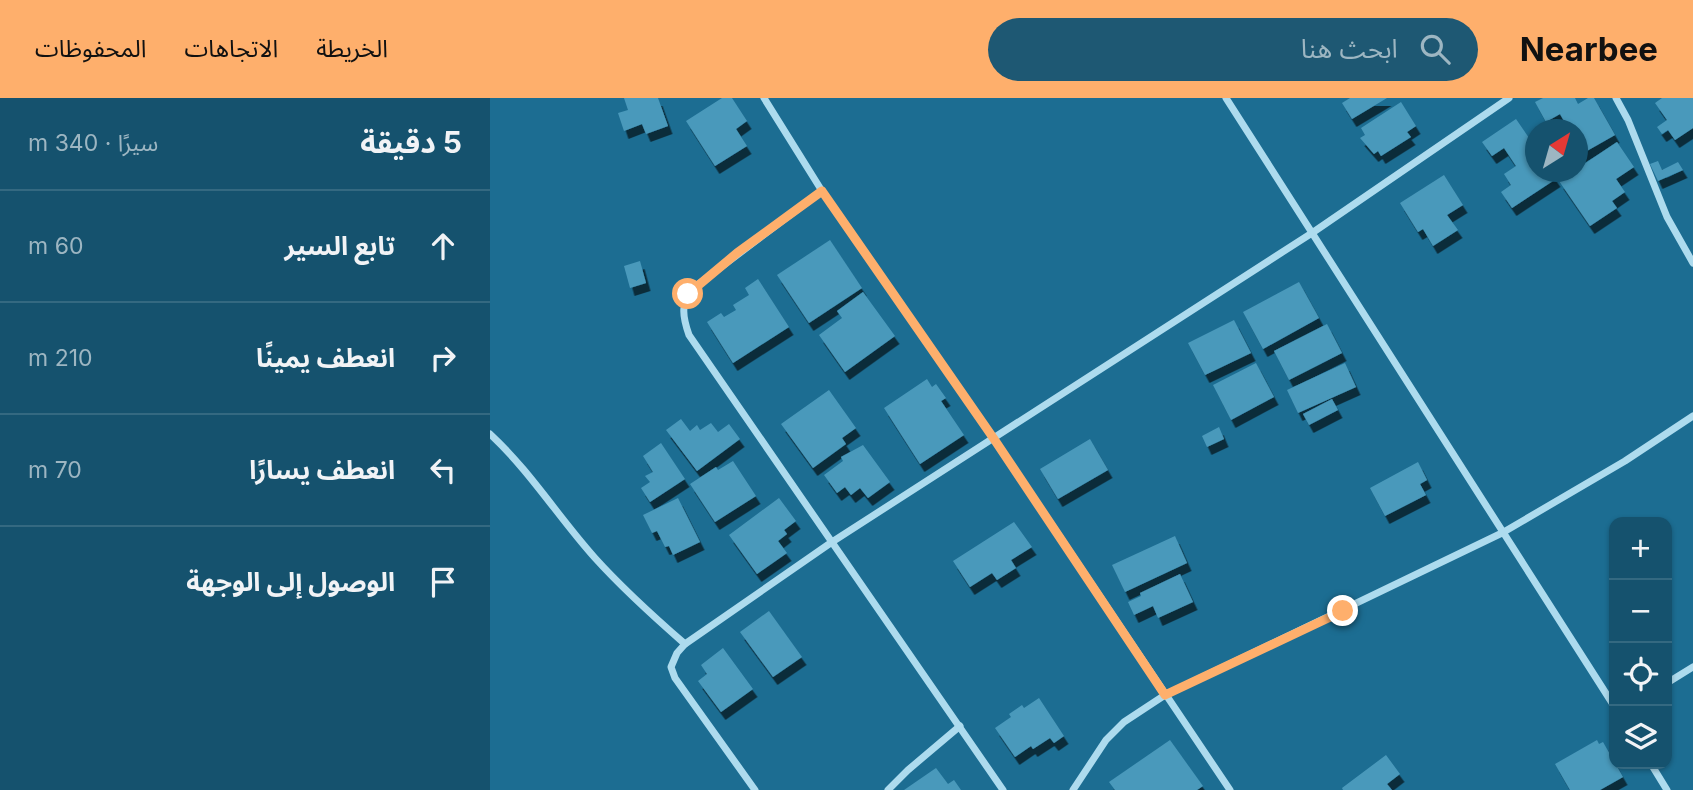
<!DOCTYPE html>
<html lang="ar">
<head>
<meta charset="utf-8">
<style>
  body { margin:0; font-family:Inter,"Noto Sans Arabic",sans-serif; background:#1e5873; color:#f1f3f6; direction:rtl }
  .controls { position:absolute; right:21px; bottom:21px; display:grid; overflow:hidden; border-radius:14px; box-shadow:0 2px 5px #0004 }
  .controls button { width:63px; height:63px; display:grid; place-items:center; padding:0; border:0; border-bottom:2px solid #346981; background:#15526e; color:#f1f3f6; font:35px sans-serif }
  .compass { position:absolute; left:1035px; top:21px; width:63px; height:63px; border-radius:50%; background:#15526e; box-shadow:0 2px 5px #0004; rotate:37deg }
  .stop { position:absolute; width:21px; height:21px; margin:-16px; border:5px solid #feaf6c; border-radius:50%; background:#fff }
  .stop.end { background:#feaf6c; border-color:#fff; box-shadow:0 2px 7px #0008 }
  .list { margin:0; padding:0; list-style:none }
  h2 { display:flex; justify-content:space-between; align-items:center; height:91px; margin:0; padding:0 28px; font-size:30px }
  h2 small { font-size:23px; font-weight:400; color:#9db6c2 }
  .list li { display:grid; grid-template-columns:46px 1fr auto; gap:21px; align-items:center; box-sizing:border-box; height:112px; padding:0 28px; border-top:2px solid #346981 }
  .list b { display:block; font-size:26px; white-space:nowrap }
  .list em { font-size:23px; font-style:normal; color:#9db6c2 }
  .icon { flex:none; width:38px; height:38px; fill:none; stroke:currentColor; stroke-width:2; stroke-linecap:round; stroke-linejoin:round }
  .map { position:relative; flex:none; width:1203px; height:692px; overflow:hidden; direction:ltr }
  header { display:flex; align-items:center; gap:42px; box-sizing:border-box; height:98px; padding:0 35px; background:#feaf6c; color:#111 }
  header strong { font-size:33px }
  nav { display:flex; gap:38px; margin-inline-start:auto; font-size:24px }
  .search { width:490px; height:63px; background:#1e5873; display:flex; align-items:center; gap:18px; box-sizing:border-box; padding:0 24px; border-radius:38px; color:#9db6c2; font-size:26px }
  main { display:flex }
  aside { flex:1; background:#15526e }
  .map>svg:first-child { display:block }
  .building { fill:#4a99bb; filter:url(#shadow) }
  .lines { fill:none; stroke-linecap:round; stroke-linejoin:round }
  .minor { stroke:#addbee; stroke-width:7 }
  .route { stroke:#feaf6c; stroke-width:9 }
</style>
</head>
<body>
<header>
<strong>Nearbee</strong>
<div class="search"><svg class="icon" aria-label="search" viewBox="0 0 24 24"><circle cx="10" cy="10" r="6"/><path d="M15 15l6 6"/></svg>ابحث هنا</div>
<nav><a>الخريطة</a><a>الاتجاهات</a><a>المحفوظات</a></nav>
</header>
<main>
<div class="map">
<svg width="1203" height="692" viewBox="0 0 1203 692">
  <defs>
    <filter id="shadow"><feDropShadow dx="4.5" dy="8" stdDeviation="0" flood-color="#0009"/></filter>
  </defs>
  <rect width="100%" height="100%" fill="#1c6d92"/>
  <g class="building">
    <polygon points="134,0 168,0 178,28 156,36 152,26 134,33 128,15 138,12"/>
    <polygon points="232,0 242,0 257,23 246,31 257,48 225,68 196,23"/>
    <polygon points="860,0 897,0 862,21 852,5"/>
    <polygon points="1053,0 1085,0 1088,6 1098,0 1104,0 1125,37 1088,58 1088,32 1079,32 1070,16 1056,24 1045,4"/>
    <polygon points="1172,0 1203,0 1203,30 1185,42 1178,32 1172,36 1167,29 1177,22 1165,5"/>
    <polygon points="911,4 926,28 917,34 921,39 891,58 888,53 884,56 870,40 875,37 871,30"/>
    <polygon points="1026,21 1046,50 1046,74 1061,74 1066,81 1022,110 1011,94 1021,87 1014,76 1026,68 1014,50 1002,58 992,44"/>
    <polygon points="1127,44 1144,69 1126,81 1135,94 1122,103 1127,110 1100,128 1069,83 1082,74 1088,74 1088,70"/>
    <polygon points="1168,63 1172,72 1188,64 1193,72 1168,83 1160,66"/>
    <polygon points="954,77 973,107 957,117 968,132 943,148 933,131 928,134 910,105"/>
    <polygon points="340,142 372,190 319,225 287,177"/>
    <polygon points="150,163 156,185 140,190 134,168"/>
    <polygon points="268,181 299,229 243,265 217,224 231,215 234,219 246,212 243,207 259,197 255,190"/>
    <polygon points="809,184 829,220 773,251 753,214"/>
    <polygon points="373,194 405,238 355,274 329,237 352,220 347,213"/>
    <polygon points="744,222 761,255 715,277 698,245"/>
    <polygon points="837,226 852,255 799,282 784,253"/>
    <polygon points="766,265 784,299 741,322 723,287"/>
    <polygon points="855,265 866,289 808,315 797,292"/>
    <polygon points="437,281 442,289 446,286 456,300 451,303 474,337 430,366 394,310"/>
    <polygon points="339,292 366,330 352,340 356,346 323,370 291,326"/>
    <polygon points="842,301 848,312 819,327 813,316"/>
    <polygon points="191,321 200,333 207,327 210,332 221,325 228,334 239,326 250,341 207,373 176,332"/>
    <polygon points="729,329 734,341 717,349 712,338"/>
    <polygon points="600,341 618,372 568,401 550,371"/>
    <polygon points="171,345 195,381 160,404 151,390 160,384 155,378 163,374 153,358"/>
    <polygon points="373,347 400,384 378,400 370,390 361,397 355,389 347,395 334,377 353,363 351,359"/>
    <polygon points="243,363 266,398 225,424 200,386 226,369 228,372"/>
    <polygon points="928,364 937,382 930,386 936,397 895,418 880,390"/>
    <polygon points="188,400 210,444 183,457 179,448 175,449 167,433 162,435 153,417"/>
    <polygon points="289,400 306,423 294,432 297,436 288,443 297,455 267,476 239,437"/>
    <polygon points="524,424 542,449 521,462 526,470 507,482 502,475 480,489 463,463"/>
    <polygon points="685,438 697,465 635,494 622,467"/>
    <polygon points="690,476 703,504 668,520 663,508 644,517 638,504 651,498 650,495"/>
    <polygon points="279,513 312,559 283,579 250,534"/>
    <polygon points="233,550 263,591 231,614 208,583 217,576 211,567"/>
    <polygon points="549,600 574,638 564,645 560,640 543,651 541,648 525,659 505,630 521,619 519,616 532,607 534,610"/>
    <polygon points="680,642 713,688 707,692 625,692 619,684"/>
    <polygon points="1107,642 1109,646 1113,644 1133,679 1110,692 1080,692 1065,666"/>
    <polygon points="896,657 910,676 897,686 902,692 853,692 852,690"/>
    <polygon points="446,670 458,686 464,682 471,692 414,692"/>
  </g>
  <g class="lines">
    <g class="minor">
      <polyline points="274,0 332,93 504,341 740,692"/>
      <polyline points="736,0 1124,608"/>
      <polyline points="1126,0 1138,22 1177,119 1203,165"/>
      <path d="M 332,93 L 206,188 C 190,204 192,217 199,237 L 513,692"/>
      <path d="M 0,336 C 40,373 69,420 105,460 C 133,491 164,519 195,546"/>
      <polyline points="1177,585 1203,569"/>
      <polyline points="1161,666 1177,692"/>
      <polyline points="265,692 185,580 181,569 187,555 195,546 342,444 822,135 1019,0"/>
      <polyline points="398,692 418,672 470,628"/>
      <polyline points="583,692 616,642 634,624 675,597 1012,435 1135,363 1203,318"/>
    </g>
  </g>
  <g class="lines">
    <polyline class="route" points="198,196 247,155 332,93 504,341 675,597 853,513"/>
  </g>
</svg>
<div class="controls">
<button>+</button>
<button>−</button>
<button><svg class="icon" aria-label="locate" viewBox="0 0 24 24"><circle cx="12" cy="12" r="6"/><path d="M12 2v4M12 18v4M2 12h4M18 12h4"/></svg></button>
<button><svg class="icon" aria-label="layers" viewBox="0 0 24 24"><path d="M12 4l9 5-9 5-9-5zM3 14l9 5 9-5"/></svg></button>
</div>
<svg class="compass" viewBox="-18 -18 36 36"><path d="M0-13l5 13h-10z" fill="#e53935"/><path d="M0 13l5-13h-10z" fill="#9db6c2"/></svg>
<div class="stop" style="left:198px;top:196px"></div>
<div class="stop end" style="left:853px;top:513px"></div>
</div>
<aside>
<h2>5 دقيقة<small>سيرًا · 340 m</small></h2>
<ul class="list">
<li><svg class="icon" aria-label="ahead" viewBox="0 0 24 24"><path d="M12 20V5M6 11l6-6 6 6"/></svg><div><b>تابع السير</b></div><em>60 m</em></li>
<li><svg class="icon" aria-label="right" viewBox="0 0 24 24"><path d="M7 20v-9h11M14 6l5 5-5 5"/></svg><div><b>انعطف يمينًا</b></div><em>210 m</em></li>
<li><svg class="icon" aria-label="left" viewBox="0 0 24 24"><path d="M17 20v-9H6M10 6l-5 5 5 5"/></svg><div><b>انعطف يسارًا</b></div><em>70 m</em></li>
<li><svg class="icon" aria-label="arrive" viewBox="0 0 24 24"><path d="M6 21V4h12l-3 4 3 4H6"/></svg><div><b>الوصول إلى الوجهة</b></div></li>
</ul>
</aside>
</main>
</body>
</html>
